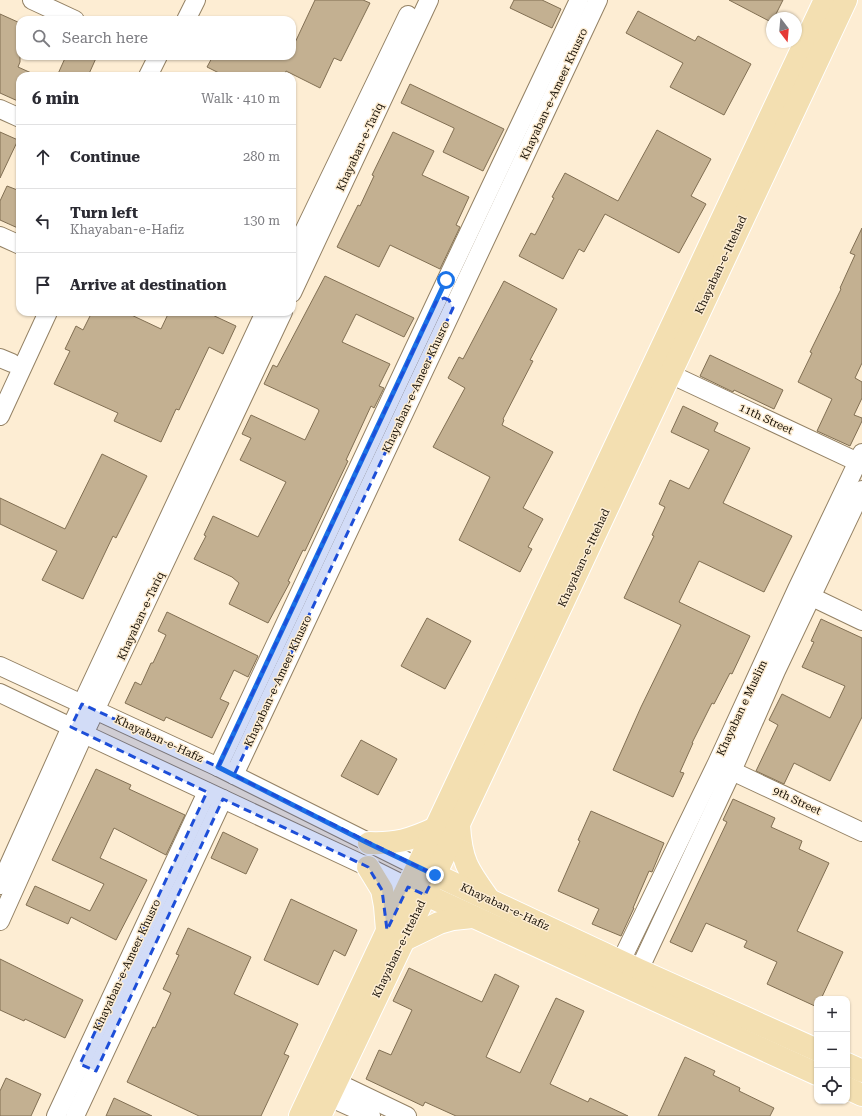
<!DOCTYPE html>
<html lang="en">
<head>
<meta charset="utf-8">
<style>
  body { margin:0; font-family:"Roboto Serif",serif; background:#f7f7f7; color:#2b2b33 }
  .controls { position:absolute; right:12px; bottom:12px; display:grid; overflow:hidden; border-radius:8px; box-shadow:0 1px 3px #0004 }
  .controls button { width:36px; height:36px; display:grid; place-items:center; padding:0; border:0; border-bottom:1px solid #e1e1e2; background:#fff; color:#2b2b33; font:20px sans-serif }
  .compass { position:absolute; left:766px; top:12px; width:36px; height:36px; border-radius:50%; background:#fff; box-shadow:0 1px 3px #0004; rotate:164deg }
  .stop { position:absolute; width:12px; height:12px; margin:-9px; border:3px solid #1a73e8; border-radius:50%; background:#fff }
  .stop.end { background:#1a73e8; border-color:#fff; box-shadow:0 1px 4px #0008 }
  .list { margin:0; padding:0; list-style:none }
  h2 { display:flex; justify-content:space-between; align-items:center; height:52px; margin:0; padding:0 16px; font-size:17px }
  h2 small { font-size:13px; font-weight:400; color:#7c7c81 }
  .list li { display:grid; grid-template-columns:26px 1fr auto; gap:12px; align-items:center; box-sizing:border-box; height:64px; padding:0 16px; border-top:1px solid #e1e1e2 }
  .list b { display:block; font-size:15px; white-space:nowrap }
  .list p { margin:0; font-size:13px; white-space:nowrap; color:#7c7c81 }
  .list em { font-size:13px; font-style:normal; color:#7c7c81 }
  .icon { flex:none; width:22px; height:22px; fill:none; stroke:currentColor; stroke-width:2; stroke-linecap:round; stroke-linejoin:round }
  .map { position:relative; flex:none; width:862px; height:1116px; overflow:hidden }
  .search { position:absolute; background:#fff; box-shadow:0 1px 3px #0004; left:16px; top:16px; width:280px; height:44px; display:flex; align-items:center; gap:10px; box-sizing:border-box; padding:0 14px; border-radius:12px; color:#7c7c81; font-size:15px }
  .panel { position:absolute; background:#fff; box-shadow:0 1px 3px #0004; left:16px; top:72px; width:280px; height:244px; border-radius:12px }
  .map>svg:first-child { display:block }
  .building { fill:#c3b091; stroke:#816f53 }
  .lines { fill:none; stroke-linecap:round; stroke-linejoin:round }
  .minor-casing { stroke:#938164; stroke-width:20 }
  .major-casing { stroke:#fff; stroke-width:24 }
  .minor { stroke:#fff; stroke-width:18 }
  .major { stroke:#f3dfb1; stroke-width:22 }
  .route { stroke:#1a73e8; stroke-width:5 }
  .marked { fill:#1d4ed8; fill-opacity:0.2; stroke:#1d4ed8; stroke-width:3; stroke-dasharray:8 5; stroke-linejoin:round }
  .labels { text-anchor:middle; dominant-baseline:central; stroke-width:3; stroke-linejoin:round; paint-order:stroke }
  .street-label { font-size:11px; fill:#150e04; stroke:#fdedd3 }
</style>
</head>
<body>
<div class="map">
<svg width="862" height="1116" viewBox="0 0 862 1116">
  <rect width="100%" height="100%" fill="#fdedd3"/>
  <g class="building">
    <polygon points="315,0 363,0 370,3 341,61 334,58 320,88 286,71 284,76 225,76 207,67 213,56 292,56 292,49"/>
    <polygon points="514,0 542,0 561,9 552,28 510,8"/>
    <polygon points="729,0 783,0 774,18 772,18 771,22"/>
    <polygon points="638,11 695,41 698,36 751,64 724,115 670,87 683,63 626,33"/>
    <polygon points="0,14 20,23 20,62 18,67 38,76 20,76 20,102 0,93"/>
    <polygon points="66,56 97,56 88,76 57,76"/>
    <polygon points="410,84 504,129 483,171 443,152 454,129 454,128 401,103"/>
    <polygon points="657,130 711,159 691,196 706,204 679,253 605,214 584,252 579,249 563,279 519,256 531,233 535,235 554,198 552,197 565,173 618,201"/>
    <polygon points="0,132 18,140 0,178"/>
    <polygon points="393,132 434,151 422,175 469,197 456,225 460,227 440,269 390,245 379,267 337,247 358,205 360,206 374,176 372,175"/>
    <polygon points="7,186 20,191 20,229 0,220 0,201"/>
    <polygon points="862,228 862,363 855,378 862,382 862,398 854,415 862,418 862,421 850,446 817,431 832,399 798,382 812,353 810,352 841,289 840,288 855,255 850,253"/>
    <polygon points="325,276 414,318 404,337 356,314 342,342 390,364 379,386 384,388 374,408 371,406 346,460 348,461 314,532 305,551 303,550 288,581 290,582 268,623 229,604 239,583 232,577 194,559 206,536 204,535 213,516 258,537 285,484 286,482 240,460 251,438 242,434 251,415 305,440 319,411 318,409 264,384 273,365 277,367"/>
    <polygon points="504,281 557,309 530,360 533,361 503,419 504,420 502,425 553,452 523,508 543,519 528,547 532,549 520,572 459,540 490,477 433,447 465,388 448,378 459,357 463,359"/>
    <polygon points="92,312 125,312 161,329 169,312 206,312 236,326 223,354 209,347 179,410 176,409 161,442 114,421 118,413 54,384 70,351 65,349 76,326 83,330"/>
    <polygon points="710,355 783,390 774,409 734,390 733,392 700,376"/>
    <polygon points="683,406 718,423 714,431 750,448 723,503 792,536 764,592 699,561 679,602 750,636 732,674 730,673 714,704 712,703 692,743 693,743 680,772 684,773 673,797 613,770 641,707 681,625 624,598 654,536 652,535 665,507 659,504 670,480 689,489 709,450 671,432"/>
    <polygon points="102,454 147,476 116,538 113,536 83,599 42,580 57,551 0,524 0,498 65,529"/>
    <polygon points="167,612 258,656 248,677 234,670 220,699 229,703 212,738 166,717 164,721 125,703 135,682 141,685 151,663 153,663 166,635 158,631"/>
    <polygon points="427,618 471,641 445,689 401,666"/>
    <polygon points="821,619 862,638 862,717 830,781 794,763 784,784 756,771 778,725 769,720 782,694 830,718 845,686 802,667 814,642 811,641"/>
    <polygon points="361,740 397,759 378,795 341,776"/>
    <polygon points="96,769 131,785 129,789 185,815 166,855 114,828 100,858 147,880 116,940 71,917 68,924 26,905 35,886 90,911 104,884 52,860"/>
    <polygon points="733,799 775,818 771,827 802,841 799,849 829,863 797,931 843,952 821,999 817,999 817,1007 767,984 777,962 744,947 747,941 706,923 692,952 670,942 727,822 723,820"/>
    <polygon points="591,811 664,843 652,872 649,871 633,908 634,908 621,936 592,924 599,909 558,891 580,841 578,840"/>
    <polygon points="223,832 258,849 246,874 211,858"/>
    <polygon points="291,899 357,930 345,956 334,950 318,985 264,960"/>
    <polygon points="188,928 251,957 234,994 298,1024 284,1054 289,1056 261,1116 199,1116 127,1082 153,1027 155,1028 171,993 163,989 179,955 176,954"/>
    <polygon points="0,959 83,1000 65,1038 25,1019 24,1021 0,1010"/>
    <polygon points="409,968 482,1002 495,974 519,986 486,1057 520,1073 556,998 584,1011 550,1084 588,1102 590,1098 628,1116 456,1116 425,1102 423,1106 366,1079 379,1050 391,1055 412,1010 393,1001"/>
    <polygon points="685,1057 715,1071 713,1075 740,1088 739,1091 774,1108 770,1116 658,1116"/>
    <polygon points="6,1078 41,1094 31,1116 0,1116 0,1091"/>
    <polygon points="114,1098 152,1116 106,1116"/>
  </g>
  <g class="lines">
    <defs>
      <g id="minor">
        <polyline points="32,0 75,20"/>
        <polyline points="186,20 196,0"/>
        <polyline points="148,76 158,56"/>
        <polyline points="0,109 20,118"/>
        <polyline points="0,236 20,245"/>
        <polyline points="292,256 408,15"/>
        <polyline points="292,293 429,0"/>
        <polyline points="0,358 12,363"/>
        <polyline points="670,374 862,464"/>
        <polyline points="0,416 48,312"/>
        <polyline points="812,597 862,621"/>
        <polyline points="0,666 218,767 418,867"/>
        <polyline points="0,693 71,727 84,734 368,867 408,887"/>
        <polyline points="218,767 436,302 579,0"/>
        <polyline points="732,771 862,832"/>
        <polyline points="234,775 598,0"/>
        <polyline points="0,885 71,727 265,312"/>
        <polyline points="0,921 84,734 283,312"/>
        <polyline points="621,961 717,763 797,589 862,453"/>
        <polyline points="639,970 732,771 776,671 862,490"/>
        <polyline points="336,1082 407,1116"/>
        <polyline points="329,1097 371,1116"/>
        <polyline points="56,1116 207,792"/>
        <polyline points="75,1116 223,799"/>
      </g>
      <g id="major">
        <path d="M 459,825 C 461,861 468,870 488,898"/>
        <path d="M 369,843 C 396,844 410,840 436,828"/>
        <polyline points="368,867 382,890 385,906 387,930"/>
        <polyline points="423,869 639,970 817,1050"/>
        <polyline points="413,889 817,1074"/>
        <polyline points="404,940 439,923 453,919 472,917"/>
        <polyline points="847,1064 862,1071"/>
        <polyline points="847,1088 862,1095"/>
        <polyline points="300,1116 825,0"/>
        <polyline points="320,1116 435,875 846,0"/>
      </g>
    </defs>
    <use href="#minor" class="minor-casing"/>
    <use href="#major" class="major-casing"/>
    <use href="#minor" class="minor"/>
    <use href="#major" class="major"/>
  </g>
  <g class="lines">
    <polyline class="route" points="435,875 368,843 218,767 446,280"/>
  </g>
  <path class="marked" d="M 444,298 L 449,300 L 453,308 L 234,775 L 435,875 L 425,895 L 408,887 L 387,930 L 382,890 L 368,867 L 223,799 L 96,1071 L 80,1064 L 207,792 L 71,727 L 82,704 L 218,767 L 436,302 Z"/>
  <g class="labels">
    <g class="street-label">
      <text transform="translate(554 94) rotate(-65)">Khayaban-e-Ameer Khusro</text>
      <text transform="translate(360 147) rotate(-65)">Khayaban-e-Tariq</text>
      <text transform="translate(721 265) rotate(-65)">Khayaban-e-Ittehad</text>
      <text transform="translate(416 387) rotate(-65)">Khayaban-e-Ameer Khusro</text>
      <text transform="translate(766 419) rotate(25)">11th Street</text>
      <text transform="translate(584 558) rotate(-65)">Khayaban-e-Ittehad</text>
      <text transform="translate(141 616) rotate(-65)">Khayaban-e-Tariq</text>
      <text transform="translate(278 681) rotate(-65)">Khayaban-e-Ameer Khusro</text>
      <text transform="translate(742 708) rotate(-65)">Khayaban e Muslim</text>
      <text transform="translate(159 739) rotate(25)">Khayaban-e-Hafiz</text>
      <text transform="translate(797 801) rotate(25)">9th Street</text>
      <text transform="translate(505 907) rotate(25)">Khayaban-e-Hafiz</text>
      <text transform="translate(399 949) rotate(-64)">Khayaban-e-Ittehad</text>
      <text transform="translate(127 965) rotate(-65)">Khayaban-e-Ameer Khusro</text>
    </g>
  </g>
</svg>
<div class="controls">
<button>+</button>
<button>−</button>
<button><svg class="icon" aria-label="locate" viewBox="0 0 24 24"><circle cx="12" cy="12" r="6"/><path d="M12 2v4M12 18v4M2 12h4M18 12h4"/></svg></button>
</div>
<svg class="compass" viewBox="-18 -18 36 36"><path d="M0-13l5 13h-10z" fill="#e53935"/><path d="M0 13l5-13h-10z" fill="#7c7c81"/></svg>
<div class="stop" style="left:446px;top:280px"></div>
<div class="stop end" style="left:435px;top:875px"></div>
<div class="search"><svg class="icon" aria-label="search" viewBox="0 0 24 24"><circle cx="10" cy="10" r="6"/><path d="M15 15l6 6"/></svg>Search here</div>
<section class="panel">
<h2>6 min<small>Walk · 410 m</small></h2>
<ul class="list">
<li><svg class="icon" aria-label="ahead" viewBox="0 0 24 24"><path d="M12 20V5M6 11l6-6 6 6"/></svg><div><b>Continue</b></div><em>280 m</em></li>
<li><svg class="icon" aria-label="left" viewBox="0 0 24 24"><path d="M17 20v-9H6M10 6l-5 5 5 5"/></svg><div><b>Turn left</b><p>Khayaban-e-Hafiz</p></div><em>130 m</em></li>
<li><svg class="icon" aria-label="arrive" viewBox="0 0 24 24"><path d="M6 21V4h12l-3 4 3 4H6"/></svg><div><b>Arrive at destination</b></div></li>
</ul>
</section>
</div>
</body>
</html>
